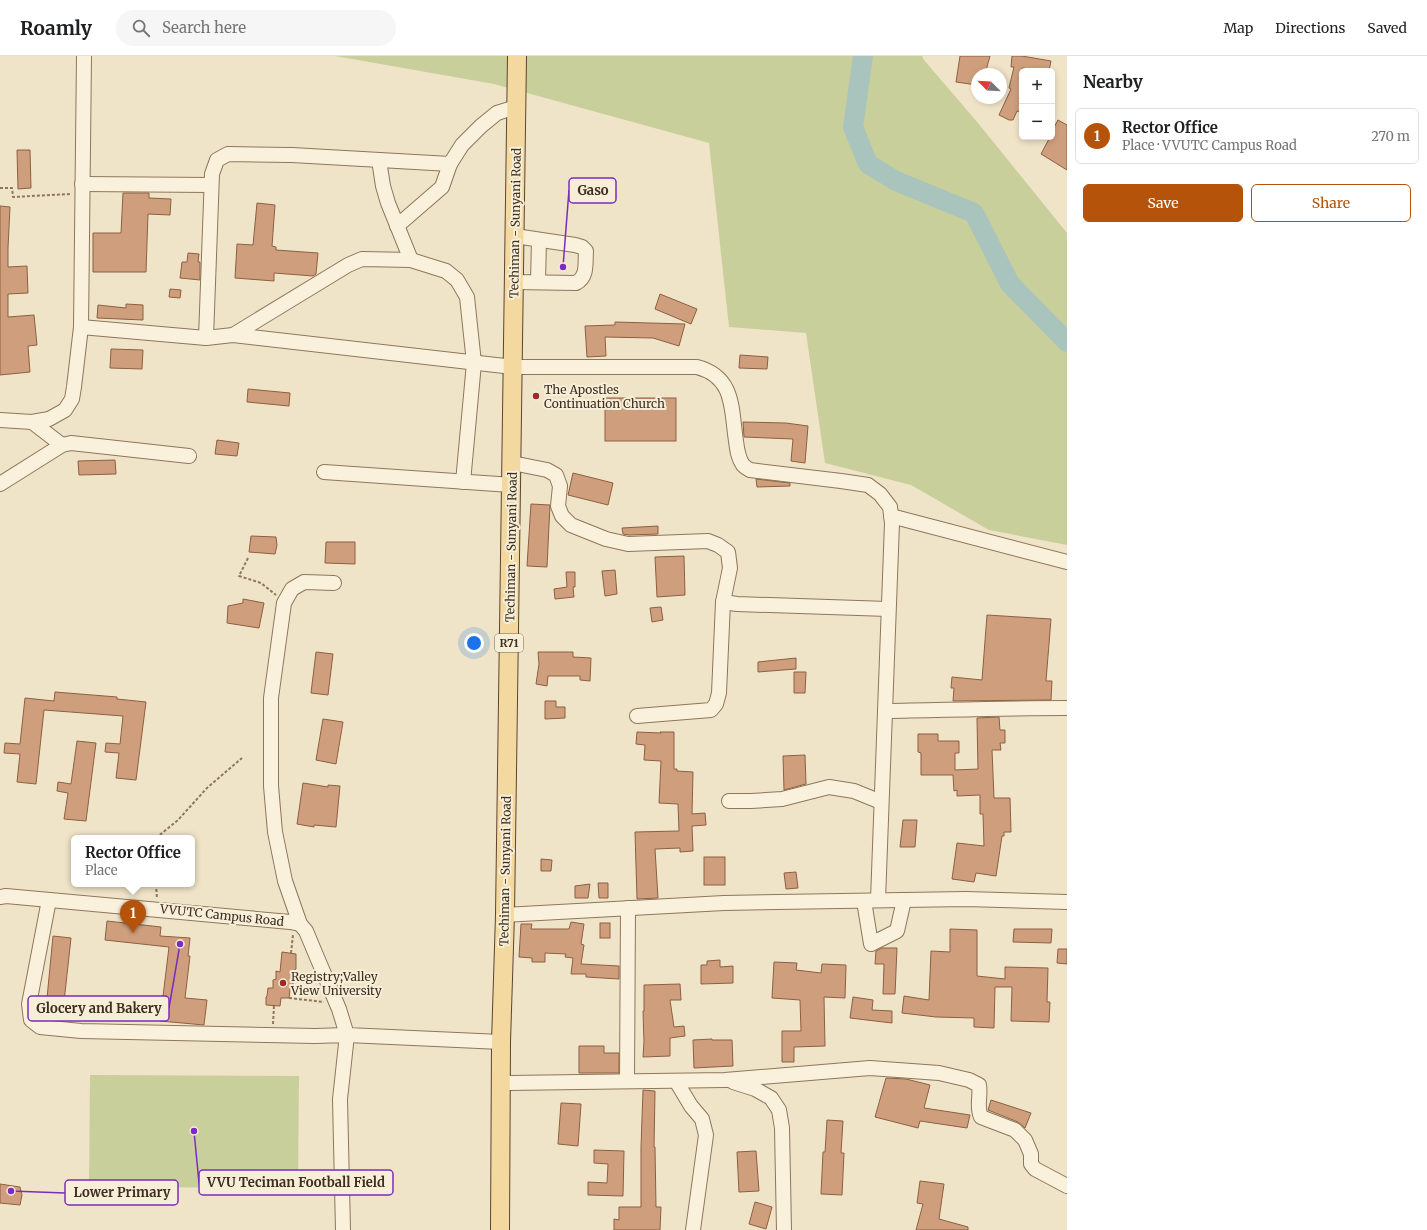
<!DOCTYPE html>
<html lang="en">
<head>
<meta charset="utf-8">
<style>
  body { margin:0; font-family:Merriweather,serif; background:#f6f6f6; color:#202124 }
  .controls { position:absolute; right:12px; top:12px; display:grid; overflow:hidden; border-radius:6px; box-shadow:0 2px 6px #0003 }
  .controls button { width:36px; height:36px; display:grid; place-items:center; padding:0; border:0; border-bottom:1px solid #e0e0e0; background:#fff; color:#202124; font:20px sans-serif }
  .compass { position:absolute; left:971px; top:12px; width:36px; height:36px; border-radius:50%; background:#fff; box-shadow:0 2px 6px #0003; rotate:294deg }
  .you { position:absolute; left:474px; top:587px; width:14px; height:14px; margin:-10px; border:3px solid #fff; border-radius:50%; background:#1a73e8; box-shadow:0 0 0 6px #1a73e833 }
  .badge { display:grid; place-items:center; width:26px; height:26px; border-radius:50%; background:#b45309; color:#fff; font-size:13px; font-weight:700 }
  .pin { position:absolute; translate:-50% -33px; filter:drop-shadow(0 1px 2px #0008) }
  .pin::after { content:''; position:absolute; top:21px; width:14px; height:12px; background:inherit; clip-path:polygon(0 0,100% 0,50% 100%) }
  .popup { position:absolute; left:71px; top:779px; width:124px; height:52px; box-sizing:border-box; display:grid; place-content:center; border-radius:6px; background:#fff; filter:drop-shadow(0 1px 3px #0005); font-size:13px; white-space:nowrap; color:#757577 }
  .popup b { font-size:15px; color:#202124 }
  .popup::after { content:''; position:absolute; left:50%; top:100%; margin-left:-8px; border:8px solid transparent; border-top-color:#fff }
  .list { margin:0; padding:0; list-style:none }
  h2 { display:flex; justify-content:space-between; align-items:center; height:52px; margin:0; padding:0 16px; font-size:17px }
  h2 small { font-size:13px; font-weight:400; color:#757577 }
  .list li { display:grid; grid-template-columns:26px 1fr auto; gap:12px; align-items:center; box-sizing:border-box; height:56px; margin:0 8px 8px; padding:0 8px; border:1px solid #e0e0e0; border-radius:6px }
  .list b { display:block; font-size:15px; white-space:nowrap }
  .list p { margin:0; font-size:13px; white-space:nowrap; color:#757577 }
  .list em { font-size:13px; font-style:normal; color:#757577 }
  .actions { display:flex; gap:8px; padding:12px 16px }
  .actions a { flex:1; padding:9px 0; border:1px solid #b45309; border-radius:6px; text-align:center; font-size:14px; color:#b45309 }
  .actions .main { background:#b45309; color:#fff }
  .icon { flex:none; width:22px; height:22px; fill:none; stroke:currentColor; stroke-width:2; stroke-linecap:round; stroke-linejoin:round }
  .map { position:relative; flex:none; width:1067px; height:1174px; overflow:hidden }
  header { display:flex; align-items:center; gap:24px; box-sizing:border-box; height:56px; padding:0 20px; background:#fff; border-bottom:1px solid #e0e0e0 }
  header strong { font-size:19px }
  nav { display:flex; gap:22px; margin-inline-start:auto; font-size:14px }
  .search { width:280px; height:36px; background:#f6f6f6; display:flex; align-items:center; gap:10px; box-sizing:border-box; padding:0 14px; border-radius:22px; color:#757577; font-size:15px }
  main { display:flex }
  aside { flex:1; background:#fff }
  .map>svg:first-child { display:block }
  .green { fill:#c9cf9b }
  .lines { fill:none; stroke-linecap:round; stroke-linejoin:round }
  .river { stroke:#a9c4bc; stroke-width:20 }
  .building { fill:#cf9f7d; stroke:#8d5f41 }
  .minor-casing { stroke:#8d765c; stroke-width:16 }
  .major-casing { stroke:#5b4430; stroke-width:20 }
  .path { stroke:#8d765c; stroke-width:2; stroke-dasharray:3 2; stroke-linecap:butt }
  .minor { stroke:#faf1dc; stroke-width:14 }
  .major { stroke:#f3d9a0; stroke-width:18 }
  .poi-dot { fill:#9e2a2b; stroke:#f7eed8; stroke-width:1.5 }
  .labels { text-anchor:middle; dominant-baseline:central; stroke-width:4; stroke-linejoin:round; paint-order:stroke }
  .shield { fill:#f7eed8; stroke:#756857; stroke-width:1 }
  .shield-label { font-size:11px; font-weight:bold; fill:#3d2e20 }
  .street-label { font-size:12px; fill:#3d2e20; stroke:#f7eed8 }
  .poi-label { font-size:12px; fill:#3d2e20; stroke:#f7eed8; text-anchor:start }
  .leader { fill:none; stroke:#7b2cbf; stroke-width:1.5 }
  .callout-dot { fill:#7b2cbf; stroke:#f7eed8; stroke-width:1.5 }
  .callout { fill:#f7eed8; stroke:#7b2cbf; stroke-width:1.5 }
  .callout-label { font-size:13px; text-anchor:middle; font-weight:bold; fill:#3d2e20 }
</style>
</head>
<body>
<header>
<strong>Roamly</strong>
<div class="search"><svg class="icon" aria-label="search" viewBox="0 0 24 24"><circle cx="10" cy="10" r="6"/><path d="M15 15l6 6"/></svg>Search here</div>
<nav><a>Map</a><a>Directions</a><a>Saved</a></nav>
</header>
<main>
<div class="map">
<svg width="1067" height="1174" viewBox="0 0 1067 1174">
  <rect width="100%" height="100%" fill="#f0e4c8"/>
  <g class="green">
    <polygon points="335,0 922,0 924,4 978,67 1067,177 1067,489 989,474 911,429 825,407 806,277 729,271 709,87 494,28"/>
    <polygon points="90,1019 299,1020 298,1132 89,1131"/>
  </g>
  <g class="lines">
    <polyline class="river" points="863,0 853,71 868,108 896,125 974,157 1010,228 1067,286"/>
  </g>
  <g class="building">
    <polygon points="960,0 990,0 985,18 977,18 977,29 956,26"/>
    <polygon points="1012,0 1022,0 1051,5 1049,15 1022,12 1022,57 1017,55 1013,64 1009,64 999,59 1011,33 1009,32 1014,11 1011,11"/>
    <polygon points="1058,64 1067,69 1067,114 1041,98 1050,81 1052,81 1052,75"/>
    <polygon points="17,94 30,94 31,132 18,133"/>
    <polygon points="123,137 149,137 149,142 171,143 170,159 148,158 146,216 93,216 93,177 121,177"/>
    <polygon points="257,147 275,149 272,190 276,191 276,194 318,197 316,218 313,220 274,217 274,225 235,222 237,188 253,189"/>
    <polygon points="0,150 10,151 8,192 8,211 27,210 28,237 8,238 8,261 34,259 37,289 28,290 30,316 0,319"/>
    <polygon points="188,197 199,198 198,206 200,206 200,224 180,222 182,206 187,206"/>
    <polygon points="170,233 181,234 180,242 169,241"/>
    <polygon points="660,238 697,253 691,268 655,253"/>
    <polygon points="126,248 143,249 143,264 97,262 98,249 126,252"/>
    <polygon points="615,266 685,268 679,290 653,282 605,281 606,300 587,301 585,270 615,269"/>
    <polygon points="111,293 143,294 142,313 110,312"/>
    <polygon points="740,299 768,301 767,313 739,312"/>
    <polygon points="248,333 290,337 289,350 247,346"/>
    <rect x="605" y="342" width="71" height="43"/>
    <polygon points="743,366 786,367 808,370 805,407 791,405 793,383 744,381"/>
    <polygon points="217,384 239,387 237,400 215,398"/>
    <polygon points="115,404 116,418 79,419 78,405"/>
    <polygon points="573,417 613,427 608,449 568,439"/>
    <polygon points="756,423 790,427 790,430 757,431"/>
    <polygon points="531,448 550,449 547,511 527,510"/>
    <polygon points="658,470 658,478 629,479 623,478 622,472"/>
    <polygon points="251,480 276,481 277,489 275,498 249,496"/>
    <polygon points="326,486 355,486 355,508 325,507"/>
    <polygon points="684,500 685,539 657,541 655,501"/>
    <polygon points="615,514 617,538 605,540 602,515"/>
    <polygon points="566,516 575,516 575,531 573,531 574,541 555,543 554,533 567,531"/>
    <polygon points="243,543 264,547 259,572 227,567 228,550 243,547"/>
    <polygon points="661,551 663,564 652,566 650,552"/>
    <polygon points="987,559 1051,563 1046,625 1052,625 1051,644 953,645 954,632 951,632 952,621 982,624"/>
    <polygon points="316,596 333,598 328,639 311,637"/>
    <polygon points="538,596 573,596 573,601 591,602 590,625 580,624 580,620 548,620 547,630 536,628 539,608"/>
    <polygon points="796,602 796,613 758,616 758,606"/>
    <polygon points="794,616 806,616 805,637 794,637"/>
    <polygon points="55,636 117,641 117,643 146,646 136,724 116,722 119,697 105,696 106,687 120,688 123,660 44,654 36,728 17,726 20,698 4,697 5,687 20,688 25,642 54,645"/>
    <polygon points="545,645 556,645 556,651 565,651 565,662 545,663"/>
    <polygon points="999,661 1000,674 1005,674 1005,687 1000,687 1001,694 992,694 994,742 1010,742 1011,776 1004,776 1004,780 1002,780 996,820 976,817 974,826 952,823 957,787 984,790 983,758 980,758 980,739 957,740 957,734 954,735 953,719 921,719 921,697 918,696 918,678 938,678 938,685 959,685 959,697 955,697 955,714 978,713 977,662"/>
    <polygon points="323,663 343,666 336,708 316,704"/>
    <polygon points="637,676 661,677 660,676 674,676 674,713 677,713 677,715 693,716 692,758 705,757 706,769 692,770 693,795 680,796 680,792 655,793 658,842 637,843 635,776 679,775 678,748 659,747 661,705 644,704 645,689 636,688"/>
    <polygon points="77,685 96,687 86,765 64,763 68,737 57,735 58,726 71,728"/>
    <polygon points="805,699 806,728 784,734 783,700"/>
    <polygon points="303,727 328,731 328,729 340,730 336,771 314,769 314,771 297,768"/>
    <polygon points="903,764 917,764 915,791 900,791"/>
    <rect x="704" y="801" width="21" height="28"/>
    <polygon points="541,803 552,804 551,815 541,815"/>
    <polygon points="796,816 798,832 786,833 784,817"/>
    <polygon points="598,827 608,827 608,842 599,842"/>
    <polygon points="590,828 588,842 575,842 575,830"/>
    <polygon points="107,865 161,871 160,880 190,882 188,900 190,900 185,942 207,944 204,969 160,965 169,891 105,884"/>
    <polygon points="571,866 584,868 581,888 584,889 581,908 619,910 619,923 586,921 586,918 571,918 573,902 565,901 566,898 545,897 545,906 532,906 532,902 519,901 521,868 532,868 531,873 569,873"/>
    <rect x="600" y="867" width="10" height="15"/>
    <polygon points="950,873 977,874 977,920 1005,923 1005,911 1048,912 1047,946 1050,946 1049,966 1011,965 1012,931 995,931 994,972 974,971 974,962 936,961 902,957 904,940 929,944 931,895 950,896"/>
    <polygon points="1014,873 1052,873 1051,887 1013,886"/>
    <polygon points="53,880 71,882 62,964 45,963"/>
    <polygon points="882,892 897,892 895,938 883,938 884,908 875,908 876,895"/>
    <polygon points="1058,893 1067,893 1067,908 1057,907"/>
    <polygon points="282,896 296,898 296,913 293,915 293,931 290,933 289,942 281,942 280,950 266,949 266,941 267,940 268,932 273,932 273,924 276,923 276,915 280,916"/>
    <polygon points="720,904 720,911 733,910 733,927 701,928 701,909 707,909 707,905"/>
    <polygon points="774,906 797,907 796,914 821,917 822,908 846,909 845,942 824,941 825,990 794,991 794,1006 782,1006 782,975 801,975 800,944 772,942"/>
    <polygon points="680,928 681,944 670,944 674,971 684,970 685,980 670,982 670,1000 643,1001 644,986 643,955 644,955 644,929"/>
    <polygon points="853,941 873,944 872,954 892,955 892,967 850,962"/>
    <polygon points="712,983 712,984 732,984 733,1010 694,1012 693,984"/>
    <polygon points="579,990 604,990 604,997 619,997 619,1017 579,1017"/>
    <polygon points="886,1022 906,1023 930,1029 924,1052 970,1059 967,1072 920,1065 918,1072 875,1061"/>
    <polygon points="643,1034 655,1035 654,1091 655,1091 656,1151 661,1151 660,1174 614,1174 614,1163 619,1164 619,1151 641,1151 641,1091"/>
    <polygon points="991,1044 1031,1057 1025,1072 1018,1066 988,1054"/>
    <polygon points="561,1047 581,1048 578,1090 558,1088"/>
    <polygon points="827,1064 843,1065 841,1097 844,1097 842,1139 821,1138 823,1096 825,1096"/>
    <polygon points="594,1094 624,1095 623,1140 588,1139 588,1126 607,1127 608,1108 594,1107"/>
    <polygon points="756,1095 759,1135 739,1136 737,1096"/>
    <polygon points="920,1125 944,1128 939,1163 968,1171 968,1174 916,1174 923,1148 917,1147"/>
    <polygon points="0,1128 20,1131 22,1139 20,1149 0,1147"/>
    <polygon points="755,1146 772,1151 766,1173 749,1168"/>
  </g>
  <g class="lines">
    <defs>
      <g id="minor">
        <polyline points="379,104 383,130 388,147 411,204"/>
        <polyline points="82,128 211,129"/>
        <polyline points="397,170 442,131 450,108"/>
        <path d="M 514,226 L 576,227 C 588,221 585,207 586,195 L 582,191 L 575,189 L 515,180"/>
        <polyline points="538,226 539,184"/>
        <path d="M 81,271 L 206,282 L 233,279 L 513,311 L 697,311 C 735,321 731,353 736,385 C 737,393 738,402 743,409 C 745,411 748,413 750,414 L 841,425 L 868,429 L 880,438 L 890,451 L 892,467 L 878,844"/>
        <polyline points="233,279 348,209 362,203 411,204 446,215 457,224 467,241 474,307 463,426"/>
        <polyline points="206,282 212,118 217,104 228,98 292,99 450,108 462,89 481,70 497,57 516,51"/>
        <polyline points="0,364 32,366 49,363 65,354 72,343 74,331 81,271 84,0"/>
        <polyline points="32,366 62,389"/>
        <polyline points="512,407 547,414 556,419 560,430 558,450 562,460 571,469 606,483 628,488 708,485 718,489 728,496 730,512 723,546 719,637 716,648 711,654 637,660"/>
        <polyline points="324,416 512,429"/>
        <polyline points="0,428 62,389 71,387 189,400"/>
        <polyline points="891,460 1067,506"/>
        <polyline points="334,527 304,526 292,533 284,547 271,642 271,730 275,776 285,825 300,868 306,875 316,899 339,953 347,979 501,986"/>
        <polyline points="723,546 737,548 888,553"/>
        <path d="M 885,655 C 946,654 1006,652 1067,652"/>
        <polyline points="729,745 751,745 782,743 829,731 854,735 881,746"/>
        <polyline points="0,841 6,840 290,866 300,868"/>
        <polyline points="49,844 29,948 31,964 40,971 81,975 315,980 347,979 340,1043 343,1174"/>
        <polyline points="864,845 871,888 897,875 904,844"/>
        <polyline points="505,859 724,847 966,843 1067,846"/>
        <polyline points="627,1025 628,852"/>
        <polyline points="676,1025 691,1050 702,1063 706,1079 693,1174"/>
        <polyline points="733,1026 755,1033 771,1042 779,1054 782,1072 784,1174"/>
        <path d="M 500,1027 L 725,1024 L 870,1012 L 939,1017 L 969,1024 L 979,1029 C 981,1041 976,1050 981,1061 L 1015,1074 L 1025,1084 L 1031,1098 L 1031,1108 L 1035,1113 L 1067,1130"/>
      </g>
      <polyline id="major" points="500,1174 501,986 505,859 517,0"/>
    </defs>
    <use href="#minor" class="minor-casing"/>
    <use href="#major" class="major-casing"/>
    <g class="path">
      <polyline points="0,132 12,132 13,141 71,138"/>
      <polyline points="248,502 239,520 261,527 276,539"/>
      <polyline points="156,782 178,764 207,732 242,702"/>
      <polyline points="156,828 157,843"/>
      <polyline points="291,897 293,879"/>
      <polyline points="289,942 324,946"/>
      <polyline points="273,968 274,949"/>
    </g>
    <use href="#minor" class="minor"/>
    <use href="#major" class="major"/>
  </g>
  <g class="poi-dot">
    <circle cx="536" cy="340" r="4"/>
    <circle cx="283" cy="927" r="4"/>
  </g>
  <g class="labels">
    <rect class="shield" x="495" y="578" width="28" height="18" rx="3"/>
    <g class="shield-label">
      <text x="509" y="587">R71</text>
    </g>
    <g class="street-label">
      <text transform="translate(515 167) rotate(-89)">Techiman - Sunyani Road</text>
      <text transform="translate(511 491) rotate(-89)">Techiman - Sunyani Road</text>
      <text transform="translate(505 815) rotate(-89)">Techiman - Sunyani Road</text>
      <text transform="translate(222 859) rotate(6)">VVUTC Campus Road</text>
    </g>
    <g class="poi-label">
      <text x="544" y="333">The Apostles<tspan x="544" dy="14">Continuation Church</tspan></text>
      <text x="291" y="920">Registry;Valley<tspan x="291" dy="14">View University</tspan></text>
    </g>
  </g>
  <path class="leader" d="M563 211L569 134M180 888L169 952M194 1075L199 1127M11 1135L65 1137"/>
  <g class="callout-dot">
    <circle cx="563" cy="211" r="4"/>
    <circle cx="180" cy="888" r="4"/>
    <circle cx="194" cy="1075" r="4"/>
    <circle cx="11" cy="1135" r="4"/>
  </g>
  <g class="callout">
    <rect x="569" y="122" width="47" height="25" rx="4"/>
    <rect x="28" y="940" width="141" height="25" rx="4"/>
    <rect x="199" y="1114" width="194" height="25" rx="4"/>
    <rect x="65" y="1124" width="113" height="25" rx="4"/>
  </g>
  <g class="callout-label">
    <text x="593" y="139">Gaso</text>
    <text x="99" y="957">Glocery and Bakery</text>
    <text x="296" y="1131">VVU Teciman Football Field</text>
    <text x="122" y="1141">Lower Primary</text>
  </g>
</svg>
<div class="controls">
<button>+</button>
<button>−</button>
</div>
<svg class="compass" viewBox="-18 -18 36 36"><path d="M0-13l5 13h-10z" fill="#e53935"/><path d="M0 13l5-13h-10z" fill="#757577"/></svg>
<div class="you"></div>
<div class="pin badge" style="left:133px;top:877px">1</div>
<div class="popup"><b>Rector Office</b>Place</div>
</div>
<aside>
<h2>Nearby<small></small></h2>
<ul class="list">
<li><span class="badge">1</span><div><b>Rector Office</b><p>Place · VVUTC Campus Road</p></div><em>270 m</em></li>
</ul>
<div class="actions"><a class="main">Save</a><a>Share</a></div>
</aside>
</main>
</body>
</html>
